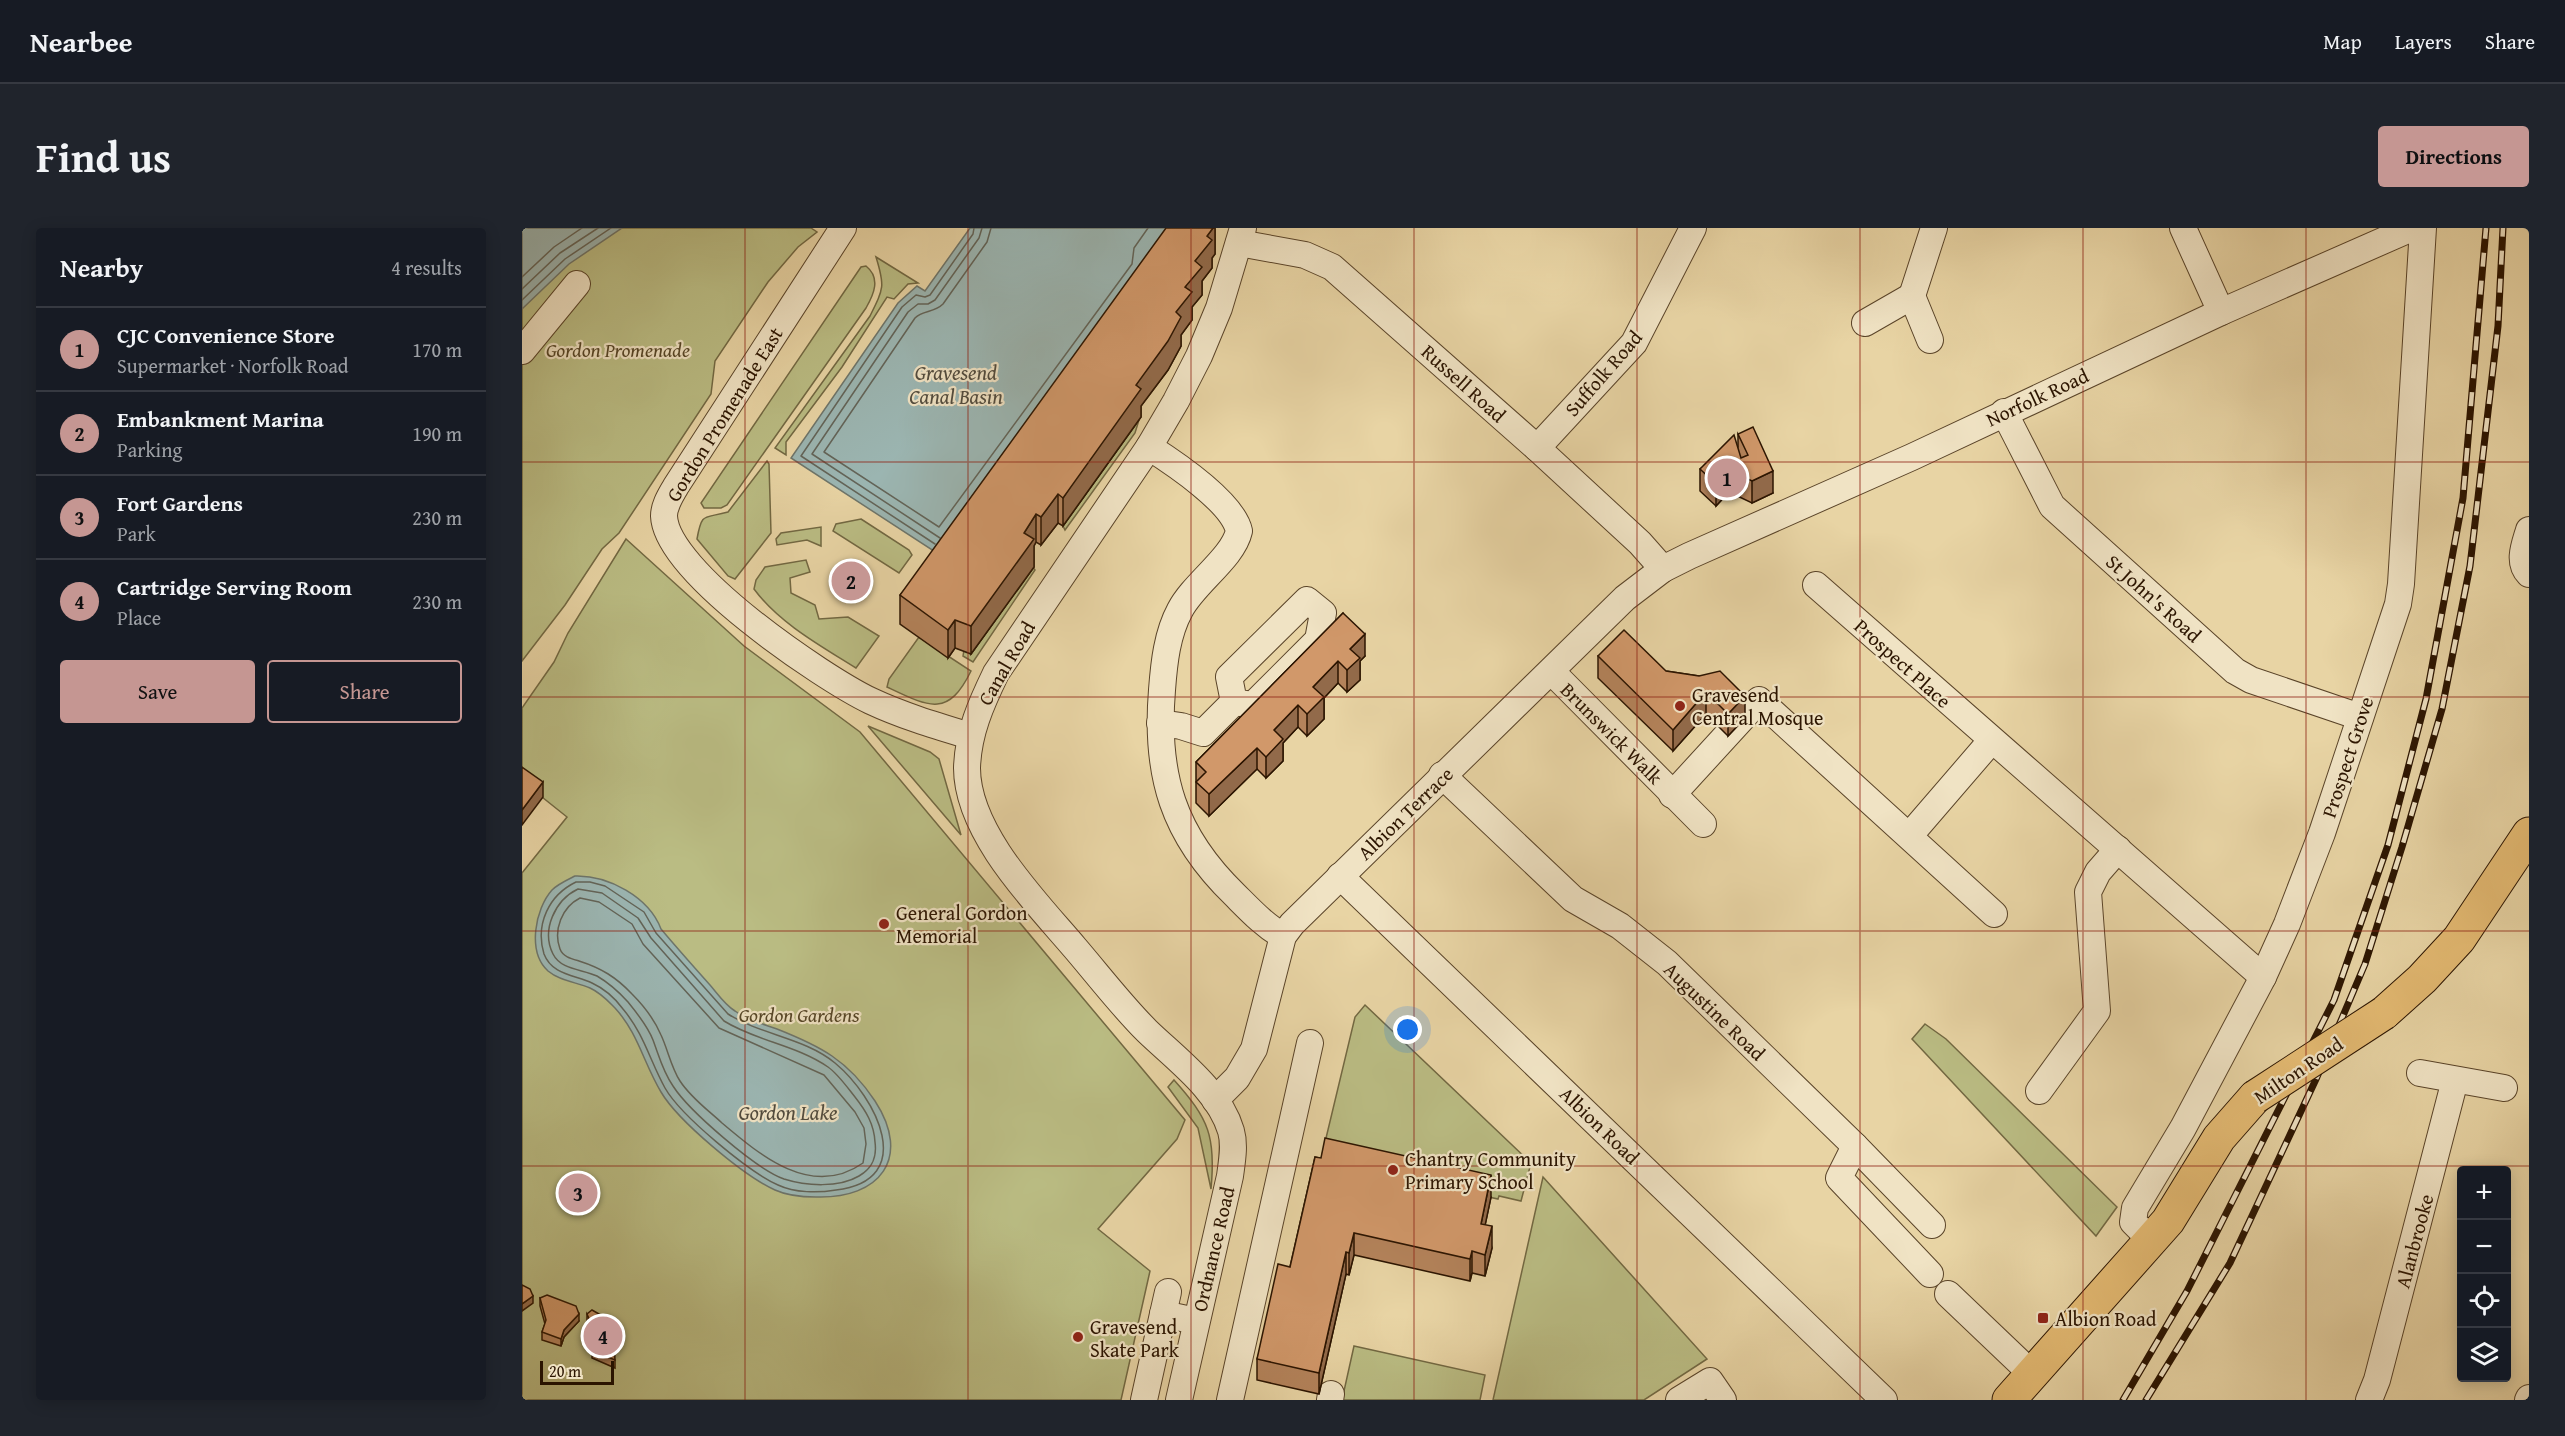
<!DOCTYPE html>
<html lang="en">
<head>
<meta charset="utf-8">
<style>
  body { margin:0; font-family:"Gentium Book Plus",serif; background:#20242c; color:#f1f3f6 }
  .controls { position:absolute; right:18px; bottom:18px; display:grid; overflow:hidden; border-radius:6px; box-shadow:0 3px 15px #0003 }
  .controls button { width:54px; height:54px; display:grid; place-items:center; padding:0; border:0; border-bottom:2px solid #363941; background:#171b24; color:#f1f3f6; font:30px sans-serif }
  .scale { position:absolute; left:18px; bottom:15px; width:74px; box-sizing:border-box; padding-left:6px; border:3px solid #2b1400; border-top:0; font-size:16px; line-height:21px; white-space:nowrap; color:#2b1400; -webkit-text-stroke:4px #f0e3c4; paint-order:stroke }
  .you { position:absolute; left:886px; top:802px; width:21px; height:21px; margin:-15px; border:4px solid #fff; border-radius:50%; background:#1a73e8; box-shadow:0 0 0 9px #1a73e833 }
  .badge { display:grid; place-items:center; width:39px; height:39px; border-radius:50%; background:#c59692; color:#111; font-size:20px; font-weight:700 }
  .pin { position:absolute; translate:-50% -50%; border:3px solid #fff; box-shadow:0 2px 6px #0006 }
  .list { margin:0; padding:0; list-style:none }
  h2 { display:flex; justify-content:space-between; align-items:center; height:78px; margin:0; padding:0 24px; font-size:26px }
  h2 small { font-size:20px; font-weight:400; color:#9ea1a6 }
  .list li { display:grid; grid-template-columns:39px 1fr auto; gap:18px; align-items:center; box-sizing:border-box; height:84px; padding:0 24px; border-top:2px solid #363941 }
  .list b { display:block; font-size:22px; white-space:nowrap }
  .list p { margin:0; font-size:20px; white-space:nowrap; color:#9ea1a6 }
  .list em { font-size:20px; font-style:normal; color:#9ea1a6 }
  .actions { display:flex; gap:12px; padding:18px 24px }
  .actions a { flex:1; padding:14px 0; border:2px solid #c59692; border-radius:6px; text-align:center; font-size:21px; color:#c59692 }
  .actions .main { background:#c59692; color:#111 }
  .icon { flex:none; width:33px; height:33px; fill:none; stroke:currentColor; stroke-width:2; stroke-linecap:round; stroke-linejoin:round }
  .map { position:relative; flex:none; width:2007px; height:1172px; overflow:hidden; border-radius:6px }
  header { display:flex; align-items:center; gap:36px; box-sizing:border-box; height:84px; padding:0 30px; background:#171b24; border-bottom:2px solid #363941 }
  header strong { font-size:28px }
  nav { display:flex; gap:33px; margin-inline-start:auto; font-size:21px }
  .intro { display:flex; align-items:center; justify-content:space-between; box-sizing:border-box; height:144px; padding:0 36px }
  h1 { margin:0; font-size:42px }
  .button { padding:15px 27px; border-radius:6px; background:#c59692; color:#111; font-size:21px; font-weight:700 }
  main { display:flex; gap:36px; padding:0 36px }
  aside { flex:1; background:#171b24; border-radius:6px; box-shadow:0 3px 15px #0003 }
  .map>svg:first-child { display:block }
  .green { fill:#babc83; stroke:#726842; stroke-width:1.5 }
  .water { fill:#9bb5b1; stroke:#6e756a; stroke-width:1.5 }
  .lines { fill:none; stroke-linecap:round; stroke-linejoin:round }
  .shore { stroke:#636458; stroke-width:1.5 }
  .minor-casing { stroke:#5a4429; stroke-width:28 }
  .major-casing { stroke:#2b1400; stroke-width:35 }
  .minor { stroke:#f0e3c4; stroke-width:26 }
  .major { stroke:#e4ba72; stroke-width:33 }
  .rail-casing { stroke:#2b1400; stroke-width:7 }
  .rail { stroke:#f0e3c4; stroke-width:4.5; stroke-dasharray:14; stroke-linecap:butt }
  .major-bridge-casing { stroke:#2b1400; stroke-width:35; stroke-linecap:butt }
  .major-bridge { stroke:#e4ba72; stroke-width:33 }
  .wall { fill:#b4835b; stroke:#2b1400; stroke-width:1.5 }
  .shaded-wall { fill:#926a4a; stroke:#2b1400; stroke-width:1.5 }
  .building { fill:#d1986a; stroke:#2b1400; stroke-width:1.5 }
  .grid { fill:none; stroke:#8f2418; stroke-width:1.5; stroke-opacity:0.55 }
  .poi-dot { fill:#8f2418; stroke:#f0e3c4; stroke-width:2 }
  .labels { text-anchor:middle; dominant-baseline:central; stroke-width:4.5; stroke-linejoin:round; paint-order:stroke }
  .park-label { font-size:20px; font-style:italic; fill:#564627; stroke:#f0e3c4 }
  .street-label { font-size:20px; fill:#2b1400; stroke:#f0e3c4 }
  .poi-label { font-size:20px; fill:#2b1400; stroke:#f0e3c4; text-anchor:start }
  .water-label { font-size:21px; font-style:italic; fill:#524c3e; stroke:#f0e3c4 }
</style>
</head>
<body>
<header>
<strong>Nearbee</strong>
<nav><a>Map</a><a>Layers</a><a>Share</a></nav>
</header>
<div class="intro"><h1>Find us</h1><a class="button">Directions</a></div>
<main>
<aside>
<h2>Nearby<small>4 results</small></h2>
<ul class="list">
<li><span class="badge">1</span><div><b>CJC Convenience Store</b><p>Supermarket · Norfolk Road</p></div><em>170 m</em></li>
<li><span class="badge">2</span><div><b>Embankment Marina</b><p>Parking</p></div><em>190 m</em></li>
<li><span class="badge">3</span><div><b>Fort Gardens</b><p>Park</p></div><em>230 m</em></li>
<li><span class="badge">4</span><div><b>Cartridge Serving Room</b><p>Place</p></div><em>230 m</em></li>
</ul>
<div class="actions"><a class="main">Save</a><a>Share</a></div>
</aside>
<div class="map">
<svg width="2007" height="1172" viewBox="0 0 2007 1172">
  <rect width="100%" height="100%" fill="#e8d4a4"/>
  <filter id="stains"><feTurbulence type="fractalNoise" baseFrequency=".00333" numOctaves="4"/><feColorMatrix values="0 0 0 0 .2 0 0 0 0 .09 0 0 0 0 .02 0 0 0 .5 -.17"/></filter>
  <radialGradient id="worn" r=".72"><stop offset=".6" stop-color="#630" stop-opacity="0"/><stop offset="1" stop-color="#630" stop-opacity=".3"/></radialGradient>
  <g class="green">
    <polygon points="0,0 289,0 295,4 276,19 246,54 193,133 189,166 97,305 80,321 43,377 0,433"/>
    <path d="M 354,29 L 396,55 L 386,56 L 372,71 L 365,69 L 320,139 L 264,214 L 264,227 L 253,220 L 348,88 C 362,60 363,58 354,29 Z"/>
    <path d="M 344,38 C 359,50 352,66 344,80 L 205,277 L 199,280 L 182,280 L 179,275 L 339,39 Z"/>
    <polygon points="617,192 613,205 543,302 541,298"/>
    <path d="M 245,233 L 247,236 L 249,305 L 213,351 L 206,348 L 175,311 C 180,283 182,291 206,284 Z"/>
    <polygon points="339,291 387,322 390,327 377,345 311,303 314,296"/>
    <polygon points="299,299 299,318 285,312 255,317 254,311 259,305"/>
    <polygon points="104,311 222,418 338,504 663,892 655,911 576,1001 628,1043 599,1172 0,1172 0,645 45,589 0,553 0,480 32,434 46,405"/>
    <path d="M 284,332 L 288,344 L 268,350 L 269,365 L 293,377 L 297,391 L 326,389 L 357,408 L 334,440 C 299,418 257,395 232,361 L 234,352 L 243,339 Z"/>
    <polygon points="511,339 513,342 451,434 441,428 442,422 449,426"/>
    <path d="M 397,409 L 449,443 C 426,490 407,479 365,459 L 367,451 Z"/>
    <polygon points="346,498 408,524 417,531 439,607"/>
    <polygon points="843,777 1009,935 999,973 977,968 976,971 799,931 833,789"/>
    <polygon points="1403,796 1424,811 1595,979 1574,1008 1390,811"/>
    <path d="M 652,852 C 687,891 694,909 689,961 L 676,900 L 646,859 Z"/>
    <polygon points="1021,949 1185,1131 1122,1172 971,1172"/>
    <polygon points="832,1118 963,1147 958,1172 820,1172"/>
  </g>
  <g class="water">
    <polygon points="0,0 100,0 47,36 0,81"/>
    <polygon points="448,0 654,0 424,331 269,230 376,75 395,58 403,63"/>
    <path d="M 53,648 C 86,647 127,669 139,701 C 155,720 171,738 188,757 C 195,765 203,777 213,783 C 225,792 241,796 255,801 C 298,818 326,832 353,873 C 390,930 358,971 294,969 C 280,969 266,968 253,962 C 222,948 156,893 139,864 C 122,836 116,805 93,780 C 85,772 79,765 68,760 C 54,754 38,753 26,743 C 5,724 13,681 30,662 C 36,656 45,652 53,648 Z"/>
  </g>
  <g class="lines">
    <g class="shore">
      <path d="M 469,0 L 465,14 L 421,76 C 412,85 401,82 393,90 L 302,224 L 417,299 L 610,36 L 612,20 L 626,0"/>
      <polyline points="0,49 32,19 60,0"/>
      <polyline points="0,61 38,25 76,0"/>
      <polyline points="0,72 43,31 89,0"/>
      <polyline points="418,310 290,226 386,84 396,76 406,76 413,72 457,10 460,0"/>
      <polyline points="413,316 279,228 380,79 394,67 403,69 408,67 451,6 452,0"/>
      <path d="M 54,654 L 68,654 L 83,658 L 122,684 L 134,705 L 206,786 C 239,807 283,810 313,835 C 354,869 397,952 314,962 C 296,965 273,965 256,957 C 227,944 159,888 143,860 C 128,833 122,806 101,781 C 93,770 83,761 70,755 C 53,747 30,747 22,726 C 13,696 27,667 54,654 Z"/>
      <path d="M 56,661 L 80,665 L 116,690 L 129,710 L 202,793 C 234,813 274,817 306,839 C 316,846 325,859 333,869 C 344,883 352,896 353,914 C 355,929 351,940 337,948 C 317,960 284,958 262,951 C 234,941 167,883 151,858 C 141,844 137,828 131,812 C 126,799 115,785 106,774 C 97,764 87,755 75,748 C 60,741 39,742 31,726 C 19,702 33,672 56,661 Z"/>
      <path d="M 58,670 L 77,674 L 110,696 L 121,716 L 197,800 L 302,847 L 333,884 L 342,900 L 344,916 L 341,935 C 290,971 239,928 200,895 C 186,882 169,870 158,853 C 149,839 146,822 139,807 C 133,793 121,777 110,766 C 94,749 79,740 57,733 C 50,731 41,729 38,721 C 31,702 40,679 58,670 Z"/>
    </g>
    <defs>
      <g id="minor">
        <path d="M 321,0 L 154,258 C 149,267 142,277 142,288 C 144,344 301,450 349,473 C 381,488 415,498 448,508"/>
        <polyline points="1661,0 1699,84"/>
        <polyline points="717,15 783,27 810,39 1015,220 1118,315 1141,341"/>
        <polyline points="1390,68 1412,0"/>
        <polyline points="1343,95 1390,68 1408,112"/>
        <polyline points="0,123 55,56"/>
        <polyline points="1482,184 1530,278 1713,443 1729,452 1838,489"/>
        <path d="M 627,219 C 652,235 711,274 717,303 C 711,330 672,355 658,382 C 645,406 642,435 640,462 C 633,547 651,607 713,667 C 728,682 743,698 761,708"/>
        <polyline points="1015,220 1112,115 1171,0"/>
        <path d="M 2007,302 C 2003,316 1995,334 2007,346"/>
        <polyline points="1294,357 1741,749"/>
        <polygon points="785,372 801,385 796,412 731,477 712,474 707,449"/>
        <polyline points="1030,444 1181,596"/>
        <polyline points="638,495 659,498 681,505 712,474"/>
        <polyline points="920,547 1051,671 1098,698 1145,735 1333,918 1317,950 1408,1046"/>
        <polyline points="1150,567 1237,472 1472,686"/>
        <polyline points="1388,607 1469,513"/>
        <polyline points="818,648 1362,1172"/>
        <polyline points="1898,845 1982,860"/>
        <polyline points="1517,863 1575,783 1566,664 1576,644 1596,621"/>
        <polyline points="693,872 715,850 732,821 761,708 770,696 1103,370 1141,341 1167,328 1390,229 1699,84 1890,0"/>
        <polyline points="1333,918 1410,997"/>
        <polyline points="1628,1011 1611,994 1613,980 1661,900 1741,749 1765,696 1800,605 1876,376 1879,356 1901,0"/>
        <polyline points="1426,1066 1511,1147"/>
        <polyline points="641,1086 646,1064"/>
        <polyline points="622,1172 641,1086 674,1093"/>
        <path d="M 657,1172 L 708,948 C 710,933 713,917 709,903 C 697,862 654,831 625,803 C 599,777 577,748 553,720 C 514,674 445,605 445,540 C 446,505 459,476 474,445 L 627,219 L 654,173 L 677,128 L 697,80 L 721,0"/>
        <polyline points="708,1172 788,815"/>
        <polyline points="808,1172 809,1166"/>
        <polyline points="1157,1172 1188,1153 1201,1172"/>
        <polyline points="1847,1172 1855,1152 1933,852"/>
        <polyline points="2006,1172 2007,1170"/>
      </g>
      <g id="major">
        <polyline points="1862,785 1900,751 1937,711 2007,606"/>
        <polyline points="1487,1172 1646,993 1697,910 1733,869"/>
      </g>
    </defs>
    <use href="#minor" class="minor-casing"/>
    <use href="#major" class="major-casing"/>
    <use href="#minor" class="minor"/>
    <use href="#major" class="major"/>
    <defs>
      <g id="rail">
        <polyline points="1601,1172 1665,1063 1812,772 1866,617 1904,471 1941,270 1964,0"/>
        <polyline points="1624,1172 1708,1035 1795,849 1843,736 1880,619 1920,481 1948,338 1976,98 1981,0"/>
      </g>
    </defs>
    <use href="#rail" class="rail-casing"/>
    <use href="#rail" class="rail"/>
    <defs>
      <polyline id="major-bridge" points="1733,869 1862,785"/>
    </defs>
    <use href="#major-bridge" class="major-bridge-casing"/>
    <use href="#major-bridge" class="major-bridge"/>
  </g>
  <g class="wall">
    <polygon points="693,0 693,26 690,30 690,40 680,53 680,67 670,79 670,92 659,107 659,118 646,142 619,178 619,189 541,298 536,295 519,317 514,314 512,318 512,339 449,426 433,420 426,430 378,396 378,367"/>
    <polygon points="1216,206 1251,265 1230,275 1207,264 1194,278 1178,263 1178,241 1216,219"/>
    <polygon points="821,385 843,428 838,433 838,452 825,464 816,455 802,470 802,491 785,508 776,499 761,515 761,533 744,550 735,541 687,588 674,575 674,534"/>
    <polygon points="1076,428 1144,443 1177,448 1223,490 1206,508 1184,486 1151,523 1076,450"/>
    <polygon points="793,929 969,969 963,997 970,1020 963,1048 950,1045 948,1053 832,1027 827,1047 824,1046 797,1166 735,1152 735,1131 768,1039"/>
    <polygon points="18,1070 57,1093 42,1109 39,1118 20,1112 20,1104 23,1096 18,1078"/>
    <polygon points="65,1086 93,1132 93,1140 70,1130 70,1123 73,1112 65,1094"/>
  </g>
  <g class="shaded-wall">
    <polygon points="691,0 693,0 693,26 690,30 690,40 680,53 680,67 670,79 670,92 659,107 659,118 646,142 619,178 619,189 541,298 541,270 614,157 654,84 673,33 685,8"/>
    <polygon points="1207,242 1207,264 1194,278 1194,256"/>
    <polygon points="1251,243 1251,265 1230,275 1230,253"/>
    <polygon points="536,266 536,295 519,317 519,289"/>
    <polygon points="514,286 514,314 512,318 512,339 449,426 449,398 502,305"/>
    <polygon points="433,392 433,420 426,430 426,402"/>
    <polygon points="843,406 843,428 838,433 838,452 825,464 825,442 828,421"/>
    <polygon points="816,433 816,455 802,470 802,491 785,508 785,486 791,459"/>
    <polygon points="1184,464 1184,486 1151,523 1151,502"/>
    <polygon points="1223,468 1223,490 1206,508 1206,486"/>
    <polygon points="776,477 776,499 761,515 761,533 744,550 744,529 752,502"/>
    <polygon points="735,520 735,541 687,588 687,566"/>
    <polygon points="21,554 21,569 0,597 0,582"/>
    <polygon points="969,947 969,969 959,1017 959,996"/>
    <polygon points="970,998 970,1020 963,1048 963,1027"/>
    <polygon points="832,1005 832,1027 827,1047 827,1025"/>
    <polygon points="950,1023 950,1045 948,1053 948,1031"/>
    <polygon points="824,1024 824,1046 797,1166 797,1145"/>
    <polygon points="11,1068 11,1075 0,1083 0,1076"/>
    <polygon points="57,1086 57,1093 42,1109 39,1118 39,1111 42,1102"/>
  </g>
  <g class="building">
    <polygon points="644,0 691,0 685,8 690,12 673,33 680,39 663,59 670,64 654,84 659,89 646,113 614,157 619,161 541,270 536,266 519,289 514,286 502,305 512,311 449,398 433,392 426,402 378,367"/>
    <polygon points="1231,199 1251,243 1230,253 1207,242 1194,256 1178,241 1212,207 1219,230 1226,227 1216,206"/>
    <polygon points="821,385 843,406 828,421 838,430 825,442 816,433 791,459 802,469 785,486 776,477 752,502 761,511 744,529 735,520 687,566 674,554 684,544 674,534"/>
    <polygon points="1102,402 1144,443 1177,448 1198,443 1223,468 1206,486 1184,464 1151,502 1076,428"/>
    <polygon points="0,539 21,554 0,582"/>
    <polygon points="803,910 969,947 959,996 970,998 963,1027 950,1023 948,1031 832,1005 827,1025 824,1024 797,1145 735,1131 756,1036 768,1039 793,929 799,930"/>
    <polygon points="0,1057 8,1061 11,1068 0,1076"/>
    <polygon points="25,1067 54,1078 57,1086 42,1102 39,1111 20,1104 24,1092 18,1070"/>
    <polygon points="70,1082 91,1094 93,1132 70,1123 74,1107 65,1086"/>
  </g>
  <path class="grid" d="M 223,0 L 223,1172M 446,0 L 446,1172M 669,0 L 669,1172M 892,0 L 892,1172M 1115,0 L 1115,1172M 1338,0 L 1338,1172M 1561,0 L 1561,1172M 1784,0 L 1784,1172M 0,234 L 2007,234M 0,469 L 2007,469M 0,703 L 2007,703M 0,938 L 2007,938"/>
  <g class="poi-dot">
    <circle cx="1158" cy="478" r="6"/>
    <circle cx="362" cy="696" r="6"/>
    <circle cx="871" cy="942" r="6"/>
    <rect x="1515" y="1084" width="12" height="12" rx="3"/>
    <circle cx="556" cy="1109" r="6"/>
  </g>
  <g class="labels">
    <g class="park-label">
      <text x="96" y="121">Gordon Promenade</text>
      <text x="277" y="786">Gordon Gardens</text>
    </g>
    <g class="street-label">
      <text transform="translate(1081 145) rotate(-49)">Suffolk Road</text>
      <text transform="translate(942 155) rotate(42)">Russell Road</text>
      <text transform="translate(1515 169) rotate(-25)">Norfolk Road</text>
      <text transform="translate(202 186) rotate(-58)">Gordon Promenade East</text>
      <text transform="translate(1632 370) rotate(42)">St John's Road</text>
      <text transform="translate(484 435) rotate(-60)">Canal Road</text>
      <text transform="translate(1381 435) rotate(42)">Prospect Place</text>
      <text transform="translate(1090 505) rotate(45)">Brunswick Walk</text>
      <text transform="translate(1825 529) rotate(-72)">Prospect Grove</text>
      <text transform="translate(883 585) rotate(-44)">Albion Terrace</text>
      <text transform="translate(1193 783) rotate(44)">Augustine Road</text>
      <text transform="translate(1776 842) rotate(-34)">Milton Road</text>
      <text transform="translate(1078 897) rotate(44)">Albion Road</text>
      <text transform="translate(1892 1013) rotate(-75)">Alanbrooke</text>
      <text transform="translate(691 1021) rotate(-77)">Ordnance Road</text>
    </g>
    <g class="poi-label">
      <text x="1170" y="466">Gravesend<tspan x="1170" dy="23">Central Mosque</tspan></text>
      <text x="374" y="684">General Gordon<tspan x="374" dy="23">Memorial</tspan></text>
      <text x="883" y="930">Chantry Community<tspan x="883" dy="23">Primary School</tspan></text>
      <text x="1533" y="1090">Albion Road</text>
      <text x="568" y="1098">Gravesend<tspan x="568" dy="23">Skate Park</tspan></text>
    </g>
    <g class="water-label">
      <text x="434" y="144">Gravesend<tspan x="434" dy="24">Canal Basin</tspan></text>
      <text x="266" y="884">Gordon Lake</text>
    </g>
  </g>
  <rect width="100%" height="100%" filter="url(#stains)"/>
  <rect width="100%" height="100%" fill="url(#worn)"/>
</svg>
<div class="controls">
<button>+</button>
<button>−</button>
<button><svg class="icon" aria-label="locate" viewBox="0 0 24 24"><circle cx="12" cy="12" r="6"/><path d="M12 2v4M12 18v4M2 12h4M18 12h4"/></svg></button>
<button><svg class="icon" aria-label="layers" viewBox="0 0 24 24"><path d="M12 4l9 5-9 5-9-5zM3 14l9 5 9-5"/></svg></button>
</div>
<div class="scale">20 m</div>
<div class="you"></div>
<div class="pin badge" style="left:1205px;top:250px">1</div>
<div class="pin badge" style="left:329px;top:353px">2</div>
<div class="pin badge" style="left:56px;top:965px">3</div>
<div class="pin badge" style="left:81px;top:1108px">4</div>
</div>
</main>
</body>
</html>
